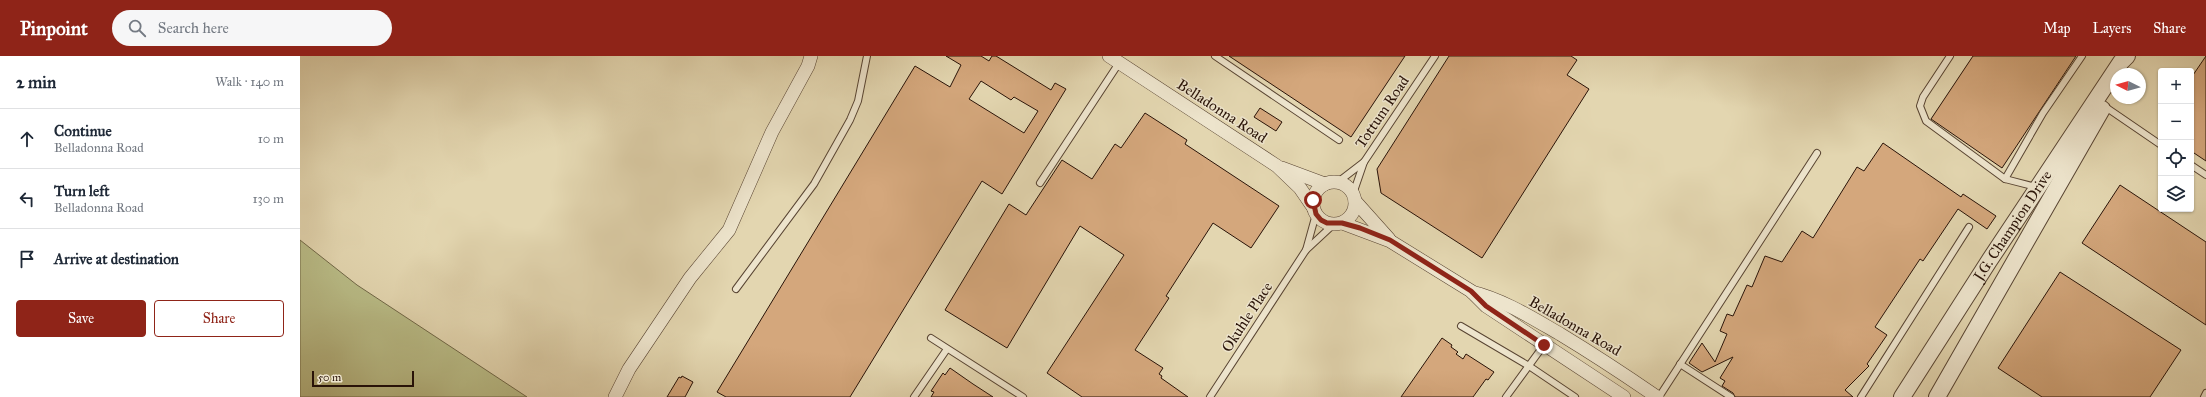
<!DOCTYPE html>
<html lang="en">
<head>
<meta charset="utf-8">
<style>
  body { margin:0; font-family:"IM FELL Great Primer",serif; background:#f6f6f7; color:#1f2937 }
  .controls { position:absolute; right:12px; top:12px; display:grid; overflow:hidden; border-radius:4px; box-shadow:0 1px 3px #0004 }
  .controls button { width:36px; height:36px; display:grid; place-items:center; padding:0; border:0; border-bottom:1px solid #e0e1e3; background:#fff; color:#1f2937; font:20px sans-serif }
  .compass { position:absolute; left:1810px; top:12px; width:36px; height:36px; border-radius:50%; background:#fff; box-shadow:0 1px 3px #0004; rotate:275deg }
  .scale { position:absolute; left:12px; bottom:10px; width:102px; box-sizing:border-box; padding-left:4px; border:2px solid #291308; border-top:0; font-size:11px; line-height:14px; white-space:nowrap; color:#291308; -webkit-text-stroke:3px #ede4cc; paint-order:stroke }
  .stop { position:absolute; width:12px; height:12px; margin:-9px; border:3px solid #8f2418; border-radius:50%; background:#fff }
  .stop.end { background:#8f2418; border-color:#fff; box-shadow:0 1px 4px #0008 }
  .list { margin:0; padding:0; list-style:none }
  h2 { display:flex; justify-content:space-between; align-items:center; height:52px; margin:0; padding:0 16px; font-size:17px }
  h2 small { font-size:13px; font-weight:400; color:#747a83 }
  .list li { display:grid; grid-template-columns:26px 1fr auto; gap:12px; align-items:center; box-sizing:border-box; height:60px; padding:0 16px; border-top:1px solid #e0e1e3 }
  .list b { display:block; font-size:15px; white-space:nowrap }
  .list p { margin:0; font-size:13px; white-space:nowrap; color:#747a83 }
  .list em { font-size:13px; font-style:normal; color:#747a83 }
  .actions { display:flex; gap:8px; padding:12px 16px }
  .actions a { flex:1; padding:9px 0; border:1px solid #8f2418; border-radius:4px; text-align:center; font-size:14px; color:#8f2418 }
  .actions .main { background:#8f2418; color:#fff }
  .icon { flex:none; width:22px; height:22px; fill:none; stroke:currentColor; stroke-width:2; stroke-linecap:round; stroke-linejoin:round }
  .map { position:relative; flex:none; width:1906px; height:341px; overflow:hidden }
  header { display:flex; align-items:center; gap:24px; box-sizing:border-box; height:56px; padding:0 20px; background:#8f2418; color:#fff }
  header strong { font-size:19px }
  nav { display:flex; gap:22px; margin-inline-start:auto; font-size:14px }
  .search { width:280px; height:36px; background:#f6f6f7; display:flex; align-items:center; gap:10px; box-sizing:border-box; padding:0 14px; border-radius:22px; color:#747a83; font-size:15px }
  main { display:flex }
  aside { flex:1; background:#fff }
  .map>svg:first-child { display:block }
  .green { fill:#b9bc87; stroke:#716848 }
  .building { fill:#d4a77c; stroke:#291308; fill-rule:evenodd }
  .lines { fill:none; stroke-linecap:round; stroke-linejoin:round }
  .service-casing { stroke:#584432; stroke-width:8 }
  .minor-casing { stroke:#584432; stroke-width:14 }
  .tertiary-casing { stroke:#584432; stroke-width:18 }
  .service { stroke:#ede4cc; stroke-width:6 }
  .minor { stroke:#ede4cc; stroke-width:13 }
  .tertiary { stroke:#ede4cc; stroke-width:16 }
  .route { stroke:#8f2418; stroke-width:5 }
  .labels { text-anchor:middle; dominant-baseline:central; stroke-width:3; stroke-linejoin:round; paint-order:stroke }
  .street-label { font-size:15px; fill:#291308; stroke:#ede4cc }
</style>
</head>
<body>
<header>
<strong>Pinpoint</strong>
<div class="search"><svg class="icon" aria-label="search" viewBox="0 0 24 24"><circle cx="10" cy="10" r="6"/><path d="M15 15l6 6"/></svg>Search here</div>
<nav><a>Map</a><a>Layers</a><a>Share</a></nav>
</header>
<main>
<aside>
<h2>2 min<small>Walk · 140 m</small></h2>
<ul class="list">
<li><svg class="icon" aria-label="ahead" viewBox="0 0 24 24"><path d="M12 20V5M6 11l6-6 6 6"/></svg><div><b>Continue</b><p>Belladonna Road</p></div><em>10 m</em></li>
<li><svg class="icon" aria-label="left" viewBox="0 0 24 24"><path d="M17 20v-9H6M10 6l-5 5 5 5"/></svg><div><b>Turn left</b><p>Belladonna Road</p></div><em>130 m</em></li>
<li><svg class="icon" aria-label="arrive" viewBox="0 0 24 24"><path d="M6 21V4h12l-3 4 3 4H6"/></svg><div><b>Arrive at destination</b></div></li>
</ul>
<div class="actions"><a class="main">Save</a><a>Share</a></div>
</aside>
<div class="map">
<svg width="1906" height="341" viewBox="0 0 1906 341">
  <rect width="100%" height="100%" fill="#e3d6b0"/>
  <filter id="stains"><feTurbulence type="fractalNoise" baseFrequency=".005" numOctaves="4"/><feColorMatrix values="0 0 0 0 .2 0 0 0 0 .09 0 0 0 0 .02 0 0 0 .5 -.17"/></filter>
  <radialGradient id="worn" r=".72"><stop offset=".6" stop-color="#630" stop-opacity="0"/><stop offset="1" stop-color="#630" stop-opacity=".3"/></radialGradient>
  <polygon class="green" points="0,184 57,229 227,341 0,341"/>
  <g class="building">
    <path d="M 646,0 L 681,0 L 689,5 L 692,0 L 696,0 L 751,34 L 755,27 L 766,33 L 702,138 L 682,125 L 550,341 L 426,341 L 417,336 L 615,10 L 650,31 L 661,9 ZM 681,25 L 711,44 L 714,41 L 738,55 L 724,77 L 669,43 Z"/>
    <polygon points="929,0 1105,0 1051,81"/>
    <polygon points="1149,0 1271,0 1277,4 1267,19 1289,33 1182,202 1081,137 1077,113"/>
    <polygon points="1673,0 1776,0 1702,112 1631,63"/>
    <polygon points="1906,0 1906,105 1891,95 1891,22"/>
    <polygon points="960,52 982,66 976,75 954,61"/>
    <polygon points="845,57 887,84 885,88 979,150 951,192 913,167 866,240 869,242 835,294 863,312 859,318 862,320 861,322 888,341 782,341 747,317 824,199 780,170 707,292 645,254 709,148 726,159 762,104 792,123 815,88 821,92"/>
    <polygon points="1583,87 1661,141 1663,138 1696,160 1687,173 1658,153 1623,205 1620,203 1575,271 1587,279 1567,308 1569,310 1545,334 1553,341 1435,341 1433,337 1422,330 1425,325 1420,322 1433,301 1402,316 1389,307 1402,287 1415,306 1427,278 1420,275 1427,258 1433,260 1447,229 1452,231 1465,200 1482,206 1502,175 1513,182 1557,111 1564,115"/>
    <polygon points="1820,129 1906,186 1906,269 1782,187"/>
    <polygon points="1760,216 1881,294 1850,341 1742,341 1698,312"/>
    <polygon points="1142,282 1152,289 1151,291 1158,296 1156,298 1163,303 1166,298 1194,316 1188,324 1186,323 1173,341 1101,341"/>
    <polygon points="650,312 673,328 693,341 631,341 634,336 631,335 643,317 645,319"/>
    <polygon points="382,320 393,326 385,341 367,341 379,321 381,322"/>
  </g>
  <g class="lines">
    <defs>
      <g id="service">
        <polyline points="915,0 1039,84"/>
        <polyline points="1650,0 1623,41 1620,50 1626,65 1705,123 1736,131"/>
        <polyline points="1804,50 1861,89"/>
        <polyline points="1891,109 1906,119"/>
        <polyline points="1705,123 1743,57 1782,0"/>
        <polyline points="1038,126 1064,106"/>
        <polyline points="740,127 819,7"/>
        <polyline points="1053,138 1064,106 1135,0"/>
        <polyline points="1006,194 1016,158"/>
        <polyline points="436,233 514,128 550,64 558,45 567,0"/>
        <polyline points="1161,270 1229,310 1275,341"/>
        <polyline points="631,282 723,341"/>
        <polyline points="1380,308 1431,341"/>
        <polyline points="614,341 647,293"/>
        <polyline points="910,341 1006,194 1034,168"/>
        <polyline points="1206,341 1244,289"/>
        <polyline points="1359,341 1517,97"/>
        <polyline points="1561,341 1669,171"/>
        <polyline points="1904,341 1906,337"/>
      </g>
      <g id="minor">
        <polyline points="809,0 977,110 1000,132 1013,151"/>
        <polyline points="982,112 1025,128"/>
        <circle cx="1034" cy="147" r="21"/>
        <polyline points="1055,145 1089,183"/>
        <polyline points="1042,167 1090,185 1171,235 1186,250 1324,341"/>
        <path d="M 1172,236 C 1204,244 1232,262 1260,278 C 1293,298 1325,319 1357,341"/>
        <polyline points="315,341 329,313 390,222 429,174 472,76 508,10 511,0"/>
      </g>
      <g id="tertiary">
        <path id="s1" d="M 1602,341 L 1689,205 L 1821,6 L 1827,0"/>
        <polyline points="1637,341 1802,53"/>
      </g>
    </defs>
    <use href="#service" class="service-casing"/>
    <use href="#minor" class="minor-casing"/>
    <use href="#tertiary" class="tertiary-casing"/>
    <use href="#service" class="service"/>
    <use href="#minor" class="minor"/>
    <use href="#tertiary" class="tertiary"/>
  </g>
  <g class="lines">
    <polyline class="route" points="1013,144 1016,158 1021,164 1027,167 1042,167 1060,172 1090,184 1171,235 1186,250 1244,289"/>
  </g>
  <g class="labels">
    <g class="street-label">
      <text transform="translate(922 55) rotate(33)">Belladonna Road</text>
      <text transform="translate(1082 56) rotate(-56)">Tottum Road</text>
      <text stroke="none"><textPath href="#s1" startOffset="204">J.G. Champion Drive</textPath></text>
      <text transform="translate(947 261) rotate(-57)">Okuhle Place</text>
      <text transform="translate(1275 270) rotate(30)">Belladonna Road</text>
    </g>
  </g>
  <rect width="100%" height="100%" filter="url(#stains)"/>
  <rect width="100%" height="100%" fill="url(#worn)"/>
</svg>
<div class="controls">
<button>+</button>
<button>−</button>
<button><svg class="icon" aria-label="locate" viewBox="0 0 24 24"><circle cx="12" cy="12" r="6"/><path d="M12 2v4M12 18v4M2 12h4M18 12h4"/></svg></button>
<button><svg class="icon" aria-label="layers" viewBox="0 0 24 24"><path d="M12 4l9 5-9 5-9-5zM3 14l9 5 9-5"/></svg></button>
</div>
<svg class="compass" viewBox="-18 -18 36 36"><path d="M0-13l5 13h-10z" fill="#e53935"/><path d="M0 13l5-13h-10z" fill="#747a83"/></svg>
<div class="scale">50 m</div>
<div class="stop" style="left:1013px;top:144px"></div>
<div class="stop end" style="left:1244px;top:289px"></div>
</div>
</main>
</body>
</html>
